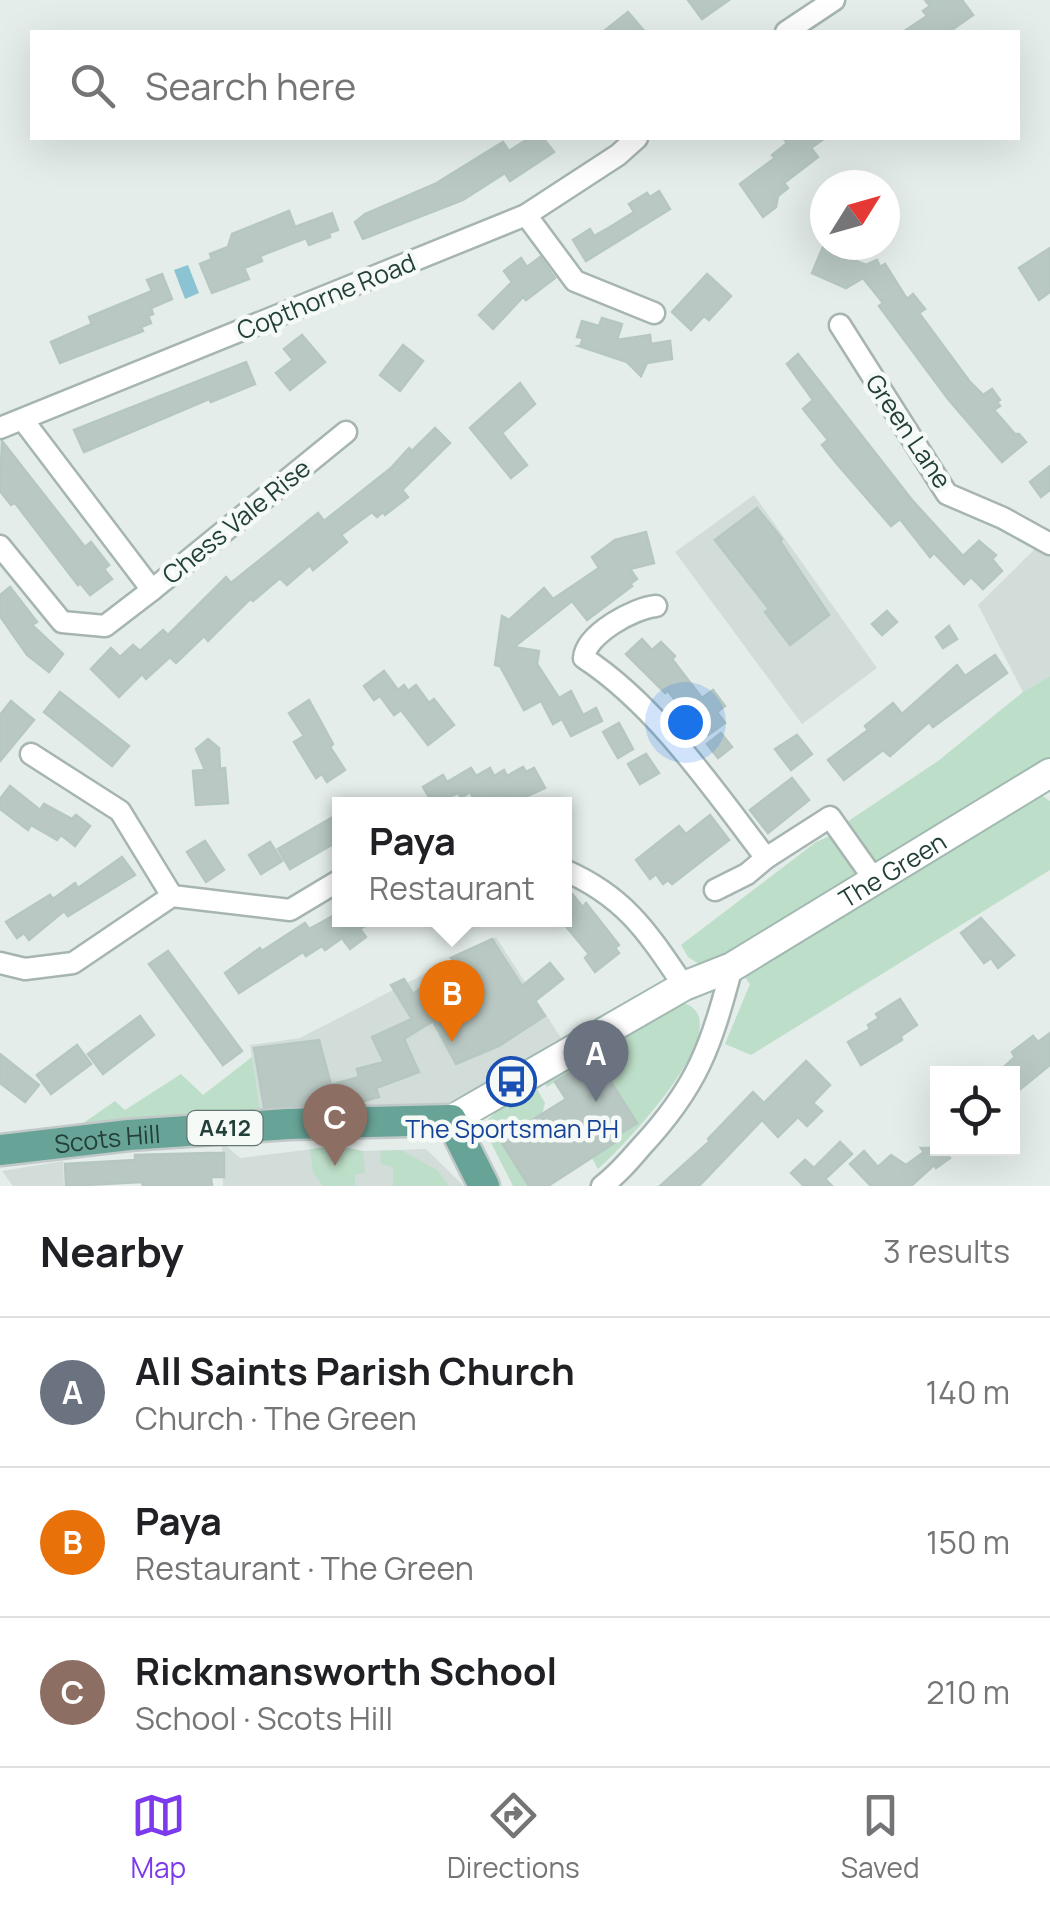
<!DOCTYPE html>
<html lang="en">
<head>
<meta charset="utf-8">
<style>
  body { margin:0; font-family:Manrope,sans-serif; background:#f6f6f6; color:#202124 }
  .controls { position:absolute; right:30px; bottom:30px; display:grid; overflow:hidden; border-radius:0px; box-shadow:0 10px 40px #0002 }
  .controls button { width:90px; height:90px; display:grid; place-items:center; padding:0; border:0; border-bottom:2px solid #e0e0e0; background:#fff; color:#202124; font:50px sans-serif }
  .compass { position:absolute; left:810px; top:170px; width:90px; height:90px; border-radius:50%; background:#fff; box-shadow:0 10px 40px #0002; rotate:53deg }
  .you { position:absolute; left:685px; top:722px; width:35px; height:35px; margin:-25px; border:8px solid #fff; border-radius:50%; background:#1a73e8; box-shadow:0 0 0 15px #1a73e833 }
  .badge { display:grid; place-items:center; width:65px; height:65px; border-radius:50%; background:#7c3aed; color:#fff; font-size:32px; font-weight:700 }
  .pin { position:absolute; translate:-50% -82px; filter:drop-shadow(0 2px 5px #0008) }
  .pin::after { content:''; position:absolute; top:52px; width:35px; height:30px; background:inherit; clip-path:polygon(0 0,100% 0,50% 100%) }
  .popup { position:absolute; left:332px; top:797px; width:240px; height:130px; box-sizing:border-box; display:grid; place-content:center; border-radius:0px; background:#fff; filter:drop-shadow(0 2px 8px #0005); font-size:32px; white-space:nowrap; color:#757577 }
  .popup b { font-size:38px; color:#202124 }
  .popup::after { content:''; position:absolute; left:50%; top:100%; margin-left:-20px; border:20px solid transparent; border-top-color:#fff }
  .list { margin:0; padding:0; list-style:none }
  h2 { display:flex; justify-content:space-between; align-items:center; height:130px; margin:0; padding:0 40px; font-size:42px }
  h2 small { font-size:32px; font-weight:400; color:#757577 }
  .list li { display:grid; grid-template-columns:65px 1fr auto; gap:30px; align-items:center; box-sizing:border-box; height:150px; padding:0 40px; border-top:2px solid #e0e0e0 }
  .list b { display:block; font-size:38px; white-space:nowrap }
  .list p { margin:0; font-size:32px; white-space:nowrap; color:#757577 }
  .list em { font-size:32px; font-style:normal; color:#757577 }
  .icon { flex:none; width:55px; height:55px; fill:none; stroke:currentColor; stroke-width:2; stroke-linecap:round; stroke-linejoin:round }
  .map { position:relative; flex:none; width:1050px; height:1186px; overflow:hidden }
  .search { position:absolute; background:#fff; box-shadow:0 10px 40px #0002; left:30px; right:30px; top:30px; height:110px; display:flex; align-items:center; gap:25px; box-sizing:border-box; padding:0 35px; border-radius:0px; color:#757577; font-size:38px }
  .sheet { height:580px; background:#fff }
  nav { display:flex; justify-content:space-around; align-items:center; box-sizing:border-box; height:140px; border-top:2px solid #e0e0e0; background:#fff; font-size:28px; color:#757577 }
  nav a { display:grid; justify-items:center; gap:5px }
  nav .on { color:#7c3aed }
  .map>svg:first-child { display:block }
  .built { fill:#d2ddd9 }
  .green { fill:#bddec8 }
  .water { fill:#8cc3d2 }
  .building { fill:#b9c8c3; stroke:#b6c7c1; stroke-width:2.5 }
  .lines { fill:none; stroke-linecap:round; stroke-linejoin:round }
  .street-casing { stroke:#a6b5b1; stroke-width:25 }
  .secondary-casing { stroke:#a2b9b2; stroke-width:32 }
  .primary-casing { stroke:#c1c9c8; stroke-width:35 }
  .street { stroke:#fff; stroke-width:20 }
  .secondary { stroke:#fff; stroke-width:28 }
  .primary { stroke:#68a397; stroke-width:30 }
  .labels { text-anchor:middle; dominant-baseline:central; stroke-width:9; stroke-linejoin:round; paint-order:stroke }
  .shield { fill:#f5faf7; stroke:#627772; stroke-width:2.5 }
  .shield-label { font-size:22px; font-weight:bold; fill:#233f39 }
  .street-label { font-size:25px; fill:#233f39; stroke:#f5faf7 }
  .transit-label { font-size:25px; fill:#164399; stroke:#f5faf7 }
</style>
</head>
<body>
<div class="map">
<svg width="1050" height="1186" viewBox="0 0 1050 1186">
  <rect width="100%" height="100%" fill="#e4edea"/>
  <g class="built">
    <polygon points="754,495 877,668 802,724 675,552"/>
    <polygon points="1039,545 1050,550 1050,676 1023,692 978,605"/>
    <polygon points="496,937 563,1041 444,1105 315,1118 310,1104 260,1111 250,1045 300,1038"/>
    <polygon points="222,1142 240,1158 337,1146 363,1151 426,1149 464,1186 223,1186"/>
    <polygon points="63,1161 64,1186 13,1186 2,1171"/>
  </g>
  <g class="green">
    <polygon points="1050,676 1050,758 873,866 844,824 938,761 1023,692"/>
    <polygon points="1041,795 1050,801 1050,870 751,1055 725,1044 750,984 743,975 1024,799"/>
    <polygon points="830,836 838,841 858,873 856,879 728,956 702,966 688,957 681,945 816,842"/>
    <path d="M 674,1000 C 681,1002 690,1004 695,1010 C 723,1042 622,1148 598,1169 L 592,1158 L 619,1140 L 595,1057 L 547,1087 L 543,1079 Z"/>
    <polygon points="252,1057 260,1110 310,1104 313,1114 72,1131 115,1101 125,1110 181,1074 203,1095"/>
    <polygon points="534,1084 545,1103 527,1173 522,1176 529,1186 513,1186 487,1135 486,1122 506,1101"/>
    <polygon points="337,1146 363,1151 365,1172 355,1175 355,1186 323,1186 313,1172 310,1149"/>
    <polygon points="401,1150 437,1170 449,1186 393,1186 393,1167 381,1164 380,1151"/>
  </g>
  <polygon class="water" points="188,265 199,293 185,299 174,270"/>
  <g class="building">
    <polygon points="688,0 729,0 702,19"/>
    <polygon points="925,0 962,0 973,15 949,32 903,32 927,16 923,11 930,6"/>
    <polygon points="628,12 645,32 603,32"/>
    <polygon points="529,138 543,138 554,152 510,181 505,173 463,200 363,239 355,222 365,214 435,184 503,142 509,151"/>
    <polygon points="783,138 825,138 811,148 818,157 784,183 788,188 778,196 776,207 763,217 740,184 775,158 772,155 787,143"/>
    <polygon points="659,191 670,209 586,261 573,240 590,229 594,236 610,227 634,212 629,204 647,193 650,197"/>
    <polygon points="289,211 295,227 332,213 338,230 329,233 330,237 309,245 306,238 260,256 262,261 244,268 249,279 212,293 200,264 212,259 210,254 228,247 232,234"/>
    <polygon points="823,247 866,265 877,260 880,267 885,264 907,299 913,294 925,309 919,313 970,382 983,395 992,389 1000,400 997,402 1000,406 994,410 1015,434 1019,434 1026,442 1002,462 948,399 879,306 883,303 863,278 846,288 812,273"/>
    <polygon points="1050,248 1050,292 1039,300 1019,268"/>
    <polygon points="540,257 555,278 526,300 523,297 493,329 479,315 512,282 504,271 521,258 527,267"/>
    <polygon points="162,274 172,299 151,308 153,314 148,316 151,323 141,327 143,331 60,363 51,342 92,324 89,317 152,291 147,280"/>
    <polygon points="707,274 731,296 709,320 704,316 691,330 672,312"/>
    <polygon points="602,318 622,324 617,340 650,335 651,344 670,341 672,359 647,363 641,376 627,362 579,346 584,345 581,344 583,338 577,337 582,321 599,326"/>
    <polygon points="302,335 325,362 290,390 276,373 293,360 284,349"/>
    <polygon points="403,345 423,361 400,391 380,375"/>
    <polygon points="798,354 912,500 963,556 979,541 996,555 992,559 1002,571 983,589 971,577 964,584 934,553 930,557 900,519 891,526 837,464 822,445 828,440 803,409 813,400 787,364"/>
    <polygon points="246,362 255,384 211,402 209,399 84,452 74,430"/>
    <polygon points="520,383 535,404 502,433 527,465 511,478 470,428"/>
    <polygon points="435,428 450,443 402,490 408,497 385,515 383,512 377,517 372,512 341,535 347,542 313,570 310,565 287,585 280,578 253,601 250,599 208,641 204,636 176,663 170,657 146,679 142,674 119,697 91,669 111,648 120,657 133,645 140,651 163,630 168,635 226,577 231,583 318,513 324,521 391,468 409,448 412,451"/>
    <polygon points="2,441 85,547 91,542 109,565 104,569 112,579 90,595 80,583 78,585 15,503 11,505 0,491"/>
    <polygon points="1050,466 1050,490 1041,497 1030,482"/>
    <polygon points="757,508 782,539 780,541 829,615 790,645 765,612 769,609 715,540"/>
    <polygon points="646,532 654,563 630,569 637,579 630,584 632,586 587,620 572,601 514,647 539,651 537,664 559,698 571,691 583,715 596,708 602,721 571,736 562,719 553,724 541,701 524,710 500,666 495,665 502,616 509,620 544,588 553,599 599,568 592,557 615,540"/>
    <polygon points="10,587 37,622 32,625 63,654 49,672 27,655 0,616 0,595"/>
    <polygon points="887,611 897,622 882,635 872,624"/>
    <polygon points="949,626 957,639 943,648 936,637"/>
    <polygon points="642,639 652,650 661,642 675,656 672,659 702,698 713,690 725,706 717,712 725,723 708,735 682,701 678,704 668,691 665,693 626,654"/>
    <polygon points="995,655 1007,673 933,727 929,722 890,756 883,750 844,780 828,760 868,730 865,726 893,703 902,714 957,665 965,676"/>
    <polygon points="384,671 398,690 404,685 408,691 416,685 429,703 434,699 454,725 428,745 401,710 394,715 380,696 374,700 364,686"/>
    <polygon points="60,692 129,746 112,766 44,712"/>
    <polygon points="309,700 333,744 330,747 345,770 327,782 322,774 316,778 294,742 304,736 289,713"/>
    <polygon points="11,701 34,720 0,761 0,715"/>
    <polygon points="619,723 633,749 618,758 603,732"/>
    <polygon points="721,733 732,747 718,758 707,744"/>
    <polygon points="797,735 812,754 791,770 775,749"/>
    <polygon points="208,739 219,748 220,769 225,768 228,803 196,805 193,771 205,770 196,749"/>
    <polygon points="646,754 659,773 640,784 628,764"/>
    <polygon points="523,767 526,772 534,768 545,788 510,804 502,795 477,804 470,792 461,798 458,793 433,804 423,787 443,775 447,782 471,768 476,776 490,768 494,776 504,770 507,776"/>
    <polygon points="792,778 809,800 768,833 750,810"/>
    <polygon points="10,786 40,810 44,804 72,819 76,815 90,826 75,846 61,835 57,840 31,825 28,830 0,809 0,799"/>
    <polygon points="340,813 340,840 290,869 278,849"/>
    <polygon points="710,815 729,840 672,884 668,880 663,884 656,874 650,879 636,860 679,826 686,834"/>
    <polygon points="205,841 224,870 206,882 187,852"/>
    <polygon points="270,842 282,861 261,874 249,855"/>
    <polygon points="122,857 135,875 68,916 64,911 29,940 24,933 17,938 6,922 50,895 53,899 75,883 78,888"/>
    <polygon points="572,894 583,907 586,903 619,945 615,948 619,953 595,972 585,958 589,954 564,924 564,900"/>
    <polygon points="340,912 340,920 374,920 360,929 366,937 350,949 342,938 325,950 322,946 306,956 303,952 239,993 225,973 260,948 262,951 305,923 309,929"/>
    <polygon points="981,918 1014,955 998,968 991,958 984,963 961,933"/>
    <polygon points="492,939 522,986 550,963 563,979 535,1001 545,1016 499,1046 456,1064 433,1021 404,1039 419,1072 376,1088 379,1097 354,1104 264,1107 254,1048 319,1040 331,1085 359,1077 357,1069 384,1062 372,1037 412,1019 391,985 404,979 413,994 455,962 451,958"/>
    <polygon points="168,951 242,1051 223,1065 149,964"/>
    <polygon points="900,999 917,1025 901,1036 902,1040 861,1065 848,1042 870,1029 868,1025 879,1018 876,1014"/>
    <polygon points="140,1016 154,1035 103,1074 88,1054"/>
    <polygon points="1050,1033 1050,1065 1012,1096 1012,1074 996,1074 1015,1057 1012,1052 1033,1036 1038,1042"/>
    <polygon points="77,1045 91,1064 51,1094 37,1075"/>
    <polygon points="0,1054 39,1085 25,1102 0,1083"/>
    <polygon points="595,1057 637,1123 616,1136 619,1140 548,1186 529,1186 500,1140 566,1099 555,1082"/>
    <polygon points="806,1061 830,1085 813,1103 822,1111 807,1126 798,1117 778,1137 762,1120 699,1186 660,1186 710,1141 708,1139 753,1092 764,1103"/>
    <polygon points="840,1142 852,1154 825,1179 832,1186 804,1186 791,1173 805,1160 814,1168"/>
    <polygon points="921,1148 952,1148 946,1154 950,1158 936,1168 934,1165 911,1186 871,1186 850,1164 864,1151 878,1167 891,1155 906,1165 924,1152"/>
    <polygon points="209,1153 224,1153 224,1177 211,1177 212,1186 143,1186 142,1182 66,1186 65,1164 135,1160 135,1155"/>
  </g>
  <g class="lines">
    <defs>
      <g id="street">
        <polyline points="786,32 834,0"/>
        <polyline points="526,215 575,281 654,313"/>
        <polyline points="840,325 947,494 1003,518 1050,544"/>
        <polyline points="23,420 152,590 346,432"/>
        <polyline points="0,428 526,215 618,155 637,138"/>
        <polyline points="0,546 62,622 105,626 152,590"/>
        <path d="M 656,606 C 634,608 586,634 584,658 C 656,705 714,790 766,858 L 830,817 L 876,882"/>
        <polyline points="31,754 120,811 172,896"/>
        <path d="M 564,870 C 626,897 648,933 684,986"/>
        <polyline points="715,890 747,874 766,858"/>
        <polyline points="0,963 25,969 73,963 172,896 290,910 340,880"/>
        <path d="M 602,1186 C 617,1175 629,1161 641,1147 C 698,1086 711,1046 732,967"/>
      </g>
      <g id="secondary">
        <path id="s1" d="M 451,1120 L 684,986 L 732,967 L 1050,773"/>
      </g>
      <g id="primary">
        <path id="s2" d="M 0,1150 L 129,1135 L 288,1124 L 451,1120 L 484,1186"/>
      </g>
    </defs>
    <use href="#street" class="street-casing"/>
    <use href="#secondary" class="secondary-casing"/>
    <use href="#primary" class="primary-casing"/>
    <use href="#street" class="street"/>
    <use href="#secondary" class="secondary"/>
    <use href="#primary" class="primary"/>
  </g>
  <defs>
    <symbol id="bus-ring" viewBox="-11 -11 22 22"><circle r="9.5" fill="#f5faf7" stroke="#1a4fb4" stroke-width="1.5"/><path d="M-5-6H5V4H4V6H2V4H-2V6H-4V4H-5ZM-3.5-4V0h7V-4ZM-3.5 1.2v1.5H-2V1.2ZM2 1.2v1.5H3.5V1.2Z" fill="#1a4fb4"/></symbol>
  </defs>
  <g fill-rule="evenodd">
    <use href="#bus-ring" x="484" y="1054" width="55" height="55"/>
  </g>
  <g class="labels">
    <rect class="shield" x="187.5" y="1111" width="75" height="34" rx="8"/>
    <g class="shield-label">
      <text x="225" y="1128">A412</text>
    </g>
    <g class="street-label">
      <text transform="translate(326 296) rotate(-22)">Copthorne Road</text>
      <text transform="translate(909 431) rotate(56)">Green Lane</text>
      <text transform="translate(236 521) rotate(-39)">Chess Vale Rise</text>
      <text stroke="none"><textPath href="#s1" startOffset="508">The Green</textPath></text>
      <text stroke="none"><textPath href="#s2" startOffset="108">Scots Hill</textPath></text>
    </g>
    <g class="transit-label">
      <text x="512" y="1128">The Sportsman PH</text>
    </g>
  </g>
</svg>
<div class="controls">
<button><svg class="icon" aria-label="locate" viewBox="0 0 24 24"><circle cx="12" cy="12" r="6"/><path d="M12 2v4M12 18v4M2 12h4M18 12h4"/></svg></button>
</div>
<svg class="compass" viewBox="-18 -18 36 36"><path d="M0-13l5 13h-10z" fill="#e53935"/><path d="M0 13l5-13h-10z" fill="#757577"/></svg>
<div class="you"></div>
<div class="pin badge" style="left:596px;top:1102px;background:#6b7280">A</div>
<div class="pin badge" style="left:452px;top:1042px;background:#e8710a">B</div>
<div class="popup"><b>Paya</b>Restaurant</div>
<div class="pin badge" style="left:335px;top:1166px;background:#8d6e63">C</div>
<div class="search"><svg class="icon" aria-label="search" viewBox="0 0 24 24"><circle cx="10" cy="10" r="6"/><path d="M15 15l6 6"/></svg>Search here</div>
</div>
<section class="sheet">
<h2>Nearby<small>3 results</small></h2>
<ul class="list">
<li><span class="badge" style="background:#6b7280">A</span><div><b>All Saints Parish Church</b><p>Church · The Green</p></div><em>140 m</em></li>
<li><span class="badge" style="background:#e8710a">B</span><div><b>Paya</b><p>Restaurant · The Green</p></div><em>150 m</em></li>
<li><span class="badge" style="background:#8d6e63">C</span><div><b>Rickmansworth School</b><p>School · Scots Hill</p></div><em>210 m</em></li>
</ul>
</section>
<nav>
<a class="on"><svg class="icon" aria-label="map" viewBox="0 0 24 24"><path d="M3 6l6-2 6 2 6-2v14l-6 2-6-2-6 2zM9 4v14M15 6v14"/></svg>Map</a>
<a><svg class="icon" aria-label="directions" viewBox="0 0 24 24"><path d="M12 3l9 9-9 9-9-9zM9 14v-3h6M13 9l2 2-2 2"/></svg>Directions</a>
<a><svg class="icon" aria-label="saved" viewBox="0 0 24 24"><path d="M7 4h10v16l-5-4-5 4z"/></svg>Saved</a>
</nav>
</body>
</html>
